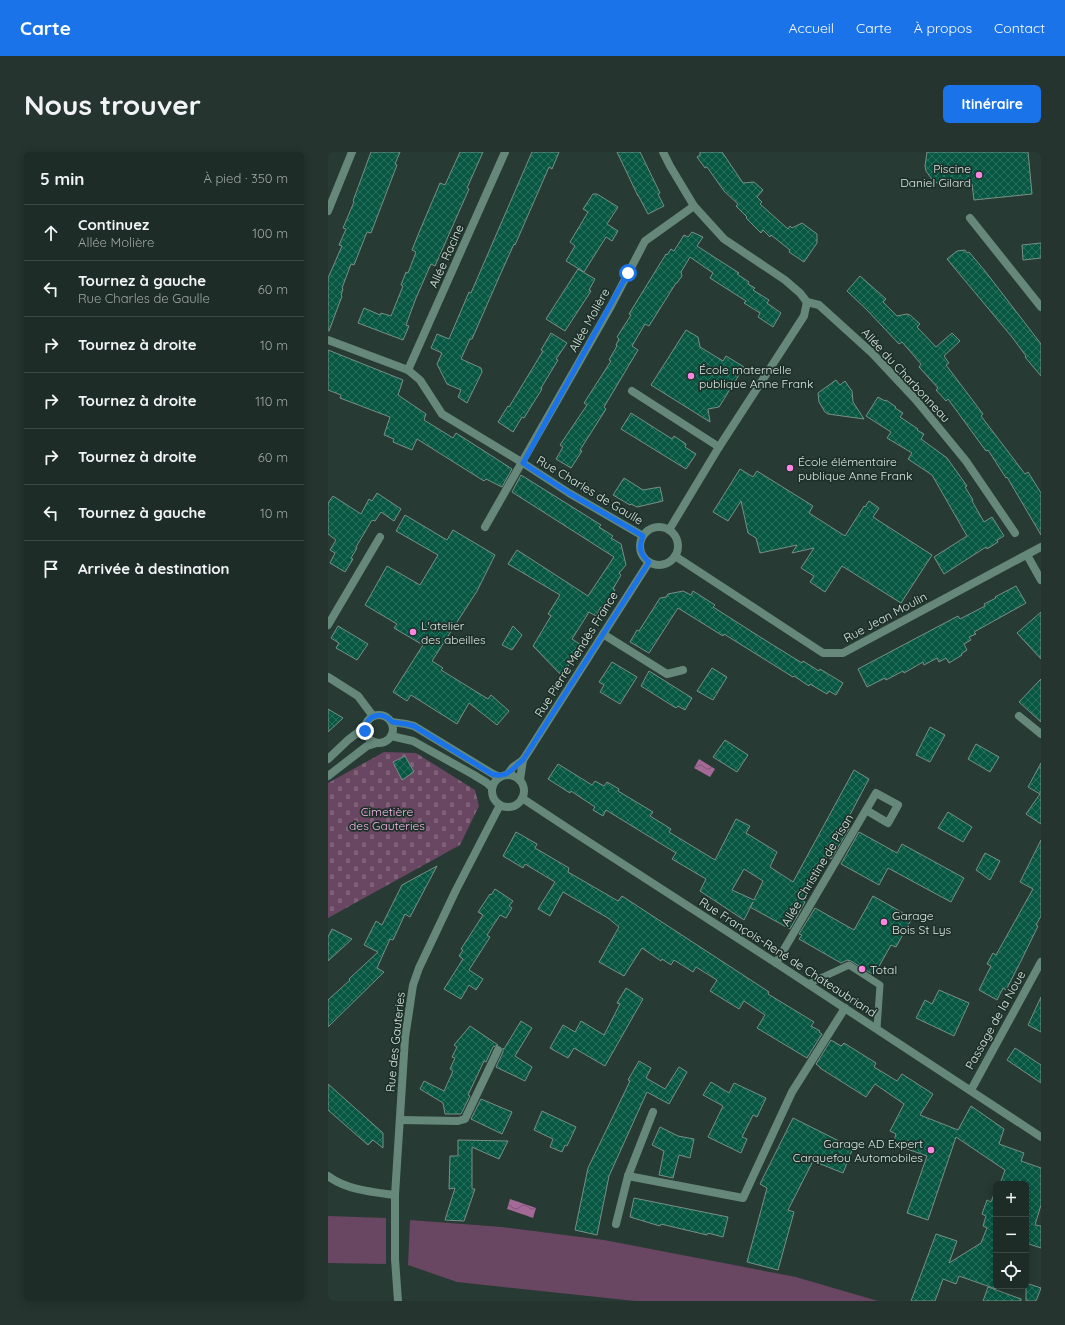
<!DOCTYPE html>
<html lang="fr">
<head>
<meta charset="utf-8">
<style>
  body { margin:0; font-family:Quicksand,sans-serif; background:#25342e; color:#f1f3f6 }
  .controls { position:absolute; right:12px; bottom:12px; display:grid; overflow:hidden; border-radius:6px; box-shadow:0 2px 10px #0003 }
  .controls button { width:36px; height:36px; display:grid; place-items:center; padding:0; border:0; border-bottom:1px solid #3b4843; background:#1d2c26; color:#f1f3f6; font:20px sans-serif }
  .stop { position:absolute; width:12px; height:12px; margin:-9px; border:3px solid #1a73e8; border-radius:50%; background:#fff }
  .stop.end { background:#1a73e8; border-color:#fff; box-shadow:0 1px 4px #0008 }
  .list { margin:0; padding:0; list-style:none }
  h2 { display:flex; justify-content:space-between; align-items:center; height:52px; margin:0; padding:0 16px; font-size:17px }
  h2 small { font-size:13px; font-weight:400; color:#a0a7a7 }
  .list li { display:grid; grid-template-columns:26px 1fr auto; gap:12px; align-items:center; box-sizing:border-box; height:56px; padding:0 16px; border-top:1px solid #3b4843 }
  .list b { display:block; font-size:15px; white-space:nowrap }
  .list p { margin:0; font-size:13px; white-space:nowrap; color:#a0a7a7 }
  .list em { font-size:13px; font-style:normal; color:#a0a7a7 }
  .icon { flex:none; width:22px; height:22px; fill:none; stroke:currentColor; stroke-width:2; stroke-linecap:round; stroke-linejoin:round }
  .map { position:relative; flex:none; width:713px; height:1149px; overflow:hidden; border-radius:6px }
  header { display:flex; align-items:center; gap:24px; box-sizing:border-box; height:56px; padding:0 20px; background:#1a73e8; color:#fff }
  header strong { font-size:19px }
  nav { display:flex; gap:22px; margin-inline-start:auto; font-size:14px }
  .intro { display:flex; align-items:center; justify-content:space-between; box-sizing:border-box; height:96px; padding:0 24px }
  h1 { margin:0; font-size:28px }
  .button { padding:10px 18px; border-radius:6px; background:#1a73e8; color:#fff; font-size:14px; font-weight:700 }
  main { display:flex; gap:24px; padding:0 24px }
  aside { flex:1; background:#1d2c26; border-radius:6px; box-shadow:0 2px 10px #0003 }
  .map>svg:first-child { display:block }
  .green { fill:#694661 }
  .cemetery { fill:url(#cemetery-stones) }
  .water { fill:url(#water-waves) }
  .building { fill:url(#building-cross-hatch); stroke:#798f86; fill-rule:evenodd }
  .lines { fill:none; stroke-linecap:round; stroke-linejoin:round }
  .service { stroke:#65887b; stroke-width:7 }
  .minor { stroke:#65887b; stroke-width:8 }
  .tertiary { stroke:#65887b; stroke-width:8 }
  .route { stroke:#1a73e8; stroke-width:5 }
  .poi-dot { fill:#fc86e3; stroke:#1d3029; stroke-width:1.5 }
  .labels { text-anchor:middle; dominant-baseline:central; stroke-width:3.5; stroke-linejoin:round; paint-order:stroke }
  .poi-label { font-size:12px; fill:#dce7e3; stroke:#1d3029; text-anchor:start }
  .street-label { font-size:12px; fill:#dce7e3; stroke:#1d3029 }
  .park-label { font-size:12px; fill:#fdb8ec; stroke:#1d3029 }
</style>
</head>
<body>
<header>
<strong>Carte</strong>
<nav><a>Accueil</a><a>Carte</a><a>À propos</a><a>Contact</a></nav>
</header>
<div class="intro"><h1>Nous trouver</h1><a class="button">Itinéraire</a></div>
<main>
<aside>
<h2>5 min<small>À pied · 350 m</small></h2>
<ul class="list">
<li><svg class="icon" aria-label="ahead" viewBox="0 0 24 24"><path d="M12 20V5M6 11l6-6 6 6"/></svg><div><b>Continuez</b><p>Allée Molière</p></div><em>100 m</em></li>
<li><svg class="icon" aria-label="left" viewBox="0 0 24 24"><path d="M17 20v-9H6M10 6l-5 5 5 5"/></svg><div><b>Tournez à gauche</b><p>Rue Charles de Gaulle</p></div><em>60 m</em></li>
<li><svg class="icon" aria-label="right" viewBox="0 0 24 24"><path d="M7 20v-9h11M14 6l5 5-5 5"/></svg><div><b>Tournez à droite</b></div><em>10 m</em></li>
<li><svg class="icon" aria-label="right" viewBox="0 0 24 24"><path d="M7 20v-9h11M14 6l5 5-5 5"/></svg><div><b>Tournez à droite</b></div><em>110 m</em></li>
<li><svg class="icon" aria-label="right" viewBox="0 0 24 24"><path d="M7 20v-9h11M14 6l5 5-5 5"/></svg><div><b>Tournez à droite</b></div><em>60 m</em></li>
<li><svg class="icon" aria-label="left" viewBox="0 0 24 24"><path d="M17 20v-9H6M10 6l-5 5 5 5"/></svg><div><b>Tournez à gauche</b></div><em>10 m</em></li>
<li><svg class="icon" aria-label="arrive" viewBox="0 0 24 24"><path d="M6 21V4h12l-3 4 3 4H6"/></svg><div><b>Arrivée à destination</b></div></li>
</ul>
</aside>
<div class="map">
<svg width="713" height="1149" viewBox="0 0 713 1149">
  <defs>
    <pattern id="cemetery-stones" width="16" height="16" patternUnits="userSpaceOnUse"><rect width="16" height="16" fill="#694661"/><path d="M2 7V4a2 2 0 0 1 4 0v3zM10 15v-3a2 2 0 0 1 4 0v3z" fill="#7e6178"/></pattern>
    <pattern id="water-waves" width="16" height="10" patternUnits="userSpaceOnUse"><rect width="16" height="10" fill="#a56997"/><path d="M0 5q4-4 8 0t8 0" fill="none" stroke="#7d5b76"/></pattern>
    <pattern id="building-cross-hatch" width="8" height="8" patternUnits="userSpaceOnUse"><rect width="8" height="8" fill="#075743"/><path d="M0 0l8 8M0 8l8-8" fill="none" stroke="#2b6f5e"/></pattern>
  </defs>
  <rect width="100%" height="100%" fill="#273a33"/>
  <g class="green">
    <polygon points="0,1064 58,1066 58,1112 0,1111"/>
    <polygon points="82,1068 174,1075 276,1088 468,1125 550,1149 307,1149 129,1130 80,1113"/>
  </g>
  <polygon class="cemetery" points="56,600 88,601 147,638 151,654 132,693 0,766 0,631"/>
  <g class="water">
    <polygon points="371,607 387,617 382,625 366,616"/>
    <polygon points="182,1047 208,1056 205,1066 179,1057"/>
  </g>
  <g class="building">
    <polygon points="43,0 72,0 67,12 69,13 43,81 39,80 26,113 23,112 14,136 15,137 13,143 14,144 1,179 0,179 0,126 14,94 11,93 18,77 15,76 26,50 25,49"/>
    <polygon points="132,0 155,0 139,36 141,37 107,114 103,112 88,146 78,173 81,174 75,188 30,171 36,156 52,163 53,161 63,164 75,134 73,133 78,120 80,121 88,100 84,98 90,83 112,31 117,33"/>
    <polygon points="204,0 231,0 224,17 221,15 187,93 186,92 172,123 144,187 142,187 133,207 153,216 154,220 139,251 130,245 133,238 119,232 109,212 114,201 103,196 109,182 121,187 141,140 143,141"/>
    <polygon points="289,0 312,0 332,41 330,42 336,54 320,62 310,43 310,44"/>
    <polygon points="372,0 394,0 415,31 426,30 435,38 429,45 434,50 432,52 460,77 462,74 464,76 474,71 489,82 489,91 476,110 461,100 462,98 443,83 442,85 435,78 433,81 418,66 419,65 408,54 410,52 396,39 379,15 377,16 369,5 372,3"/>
    <polygon points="599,0 700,0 704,42 646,48 644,32 618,34 609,31 603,26 598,19 597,14"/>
    <polygon points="265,42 269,42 290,55 279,72 290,79 284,89 278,85 256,120 238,109 247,94 242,90 260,60 255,57"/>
    <polygon points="364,80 375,85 369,94 411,121 409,122 421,130 420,132 427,136 425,138 441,148 439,151 453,161 445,175 430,165 432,161 416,151 418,149 382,126 385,121 362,105 353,120 354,124 349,131 348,131 321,174 317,172 304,194 310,198 276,255 278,257 252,298 254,299 243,316 228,307 235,295 232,293 259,253 256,251 283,209 281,208 289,194 288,193 291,187 289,185 303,163 301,162 338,102 339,103 343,97 346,99 356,83 360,85"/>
    <polygon points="713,91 713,106 695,108 694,93"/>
    <polygon points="637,98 639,101 641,100 657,119 713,192 713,224 697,205 698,204 684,185 619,107 629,99"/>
    <polygon points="250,117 267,127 261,138 263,139 237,179 218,167"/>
    <polygon points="532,124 558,147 555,150 569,164 579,162 582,163 592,172 589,175 608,195 624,181 632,189 616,204 621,211 618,213 655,262 653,264 697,322 700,320 713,341 713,383 679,325 678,326 660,298 658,299 620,247 618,249 608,238 610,236 591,215 593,212 574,190 571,192 539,158 519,139"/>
    <polygon points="358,178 370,185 372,195 395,209 398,204 416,215 391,255 380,257 382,270 323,233"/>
    <polygon points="223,181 239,191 228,207 230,208 213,236 214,237 204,253 196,266 194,265 185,280 170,270 180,254 181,255 215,199 213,198"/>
    <polygon points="0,198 75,228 70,243 98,262 96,268 125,286 128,281 184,317 174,335 158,327 156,329 89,287 84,298 65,290 66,287 56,283 62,265 12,246 13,243 0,238"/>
    <polygon points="508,228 512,233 517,229 521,235 524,239 525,250 536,267 500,262 497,260 491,250 490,241"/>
    <polygon points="550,245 557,249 558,248 568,255 567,256 575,261 572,265 590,277 589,278 596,282 593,287 619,306 639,334 637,335 645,348 644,349 656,370 664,365 676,384 669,388 670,390 659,397 658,395 616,422 606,405 639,384 604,323 580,307 584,301 559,286 563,280 538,264"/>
    <polygon points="303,261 344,287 346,284 358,292 357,295 368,302 358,317 293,277"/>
    <polygon points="412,317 425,325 429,319 485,354 481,361 517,384 536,354 537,355 541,349 551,356 545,365 604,403 573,451 514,414 497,440 482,430 486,424 473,416 486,396 464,401 469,393 432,401 428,386 420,381 413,349 400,369 385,360"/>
    <polygon points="193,323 273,373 271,375 285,384 283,386 293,392 298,413 291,421 293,423 285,437 287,438 276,456 273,455 268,464 261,460 244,487 253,493 234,524 205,494 223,464 220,462 232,443 180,412 189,398 260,444 286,405 184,340"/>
    <polygon points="296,326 315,338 332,335 335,349 309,355 303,352 302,353 285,343"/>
    <polygon points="49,341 73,357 66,369 53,360 47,369 44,368 28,395 29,396 23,406 25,407 17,420 2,411 7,401 2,398 8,388 0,382 0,351 5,344 33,362 41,347 44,349"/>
    <polygon points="77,363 119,388 125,378 167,403 149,439 104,509 115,516 113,518 160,547 163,543 181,559 169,573 141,551 129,572 83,543 79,549 65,540 95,493 66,476 69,472 37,453 59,414 92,433 110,403 68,379"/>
    <polygon points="688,434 698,451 646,480 648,482 641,485 643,488 636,492 639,498 633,502 634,503 621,511 618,506 611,510 609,506 596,513 595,510 576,521 575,519 558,528 557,526 539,535 530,517 630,464 632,467 657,454 656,452 668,446 667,445"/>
    <polygon points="355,439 363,443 365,439 387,453 385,455 440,490 474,511 475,509 491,519 492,517 515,531 508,543 501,539 499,542 482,532 481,534 466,524 465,525 396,482 395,484 350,456 321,501 302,490 309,478 311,479 332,446 338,445 340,442"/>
    <polygon points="713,460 713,507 689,481"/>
    <polygon points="10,474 40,492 29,508 8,496 11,491 3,486"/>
    <polygon points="185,474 194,483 184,498 174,493"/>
    <polygon points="284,510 309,525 292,552 272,540 276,533 271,530"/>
    <polygon points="384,516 399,525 385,548 369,539"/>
    <polygon points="321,519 364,546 357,558 350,554 348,556 313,534"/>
    <polygon points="713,527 713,570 691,550"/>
    <polygon points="0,557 15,566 0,580"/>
    <polygon points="602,575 617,583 602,610 588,603"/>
    <polygon points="397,588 420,603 409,620 385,605"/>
    <polygon points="648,592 671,605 662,620 640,607"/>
    <polygon points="77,604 86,620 74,628 65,610"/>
    <polygon points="713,611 713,672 698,662 712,642 700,635"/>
    <path d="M 230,612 L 264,633 L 267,629 L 276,634 L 279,630 L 291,637 L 290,639 L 325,660 L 322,664 L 343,677 L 341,680 L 387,708 L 408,667 L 422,674 L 418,681 L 449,700 L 442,715 L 465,730 L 526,618 L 541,627 L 517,672 L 522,675 L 503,707 L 499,704 L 475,749 L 477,750 L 462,777 L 422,755 L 425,750 L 416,768 L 372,739 L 378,727 L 344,707 L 348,701 L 278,658 L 275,664 L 265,658 L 267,655 L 243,639 L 242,641 L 220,627 ZM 416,717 L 435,729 L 426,748 L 404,738 Z"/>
    <polygon points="620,660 644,675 635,690 610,676"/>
    <polygon points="188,680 209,692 207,696 241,716 240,720 290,749 294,744 441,840 440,842 486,870 483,874 492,879 491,880 494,882 479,906 429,876 437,863 416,849 411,857 382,839 389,828 368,815 365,820 346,808 343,813 334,807 333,809 314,796 296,824 271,810 291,775 280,766 235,740 222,764 210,757 227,730 197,712 195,716 175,704"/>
    <polygon points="531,680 569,701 574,692 636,726 623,750 560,716 551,733 513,712"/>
    <polygon points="713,688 713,764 708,773 710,774 693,809 678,838 675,836 669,848 651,838 663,814 659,812 665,801 668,803 705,737 692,730"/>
    <polygon points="657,701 672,709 662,728 648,718"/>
    <polygon points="109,714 82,765 77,762 65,788 62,787 49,816 56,820 0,875 0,848 22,828 21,827 50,800 36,793 48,769 54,773 74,733"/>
    <polygon points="167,737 185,749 181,754 184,756 178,766 172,763 159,783 162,785 141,818 155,827 148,838 141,833 133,847 116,837 135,807 131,804 135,798 133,797 155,763 150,760 162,742 163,743"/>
    <polygon points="545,744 584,766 568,795 563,793 546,823 523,809 519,808 513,811 471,787 474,783 471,782 487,756 526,778"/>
    <polygon points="4,777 24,787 0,809 0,785"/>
    <polygon points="298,836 315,847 277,914 246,896 240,906 222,896 235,873 247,880 253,869 276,883 292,852 289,851"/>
    <polygon points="611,838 641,851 626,884 588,866 597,848 604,852"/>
    <polygon points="713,845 713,880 700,873"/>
    <polygon points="193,869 204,876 187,904 204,915 197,929 168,915 175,900 175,896 176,897"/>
    <polygon points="142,874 170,893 165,895 158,910 156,909 140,943 142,944 133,962 117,962 115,951 92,937 96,929 116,939 125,919 122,917 127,906 124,905 129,895 126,893"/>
    <polygon points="503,888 513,894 516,891 548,911 546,915 569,929 574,922 605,942 592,963 630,978 643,954 676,977 671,992 696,1001 693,1009 713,1016 713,1053 707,1073 713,1074 713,1096 701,1092 698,1092 698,1032 672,1032 677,1018 628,985 600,1068 579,1061 599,1004 565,992 568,982 562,979 576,952 547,932 538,945 492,916 492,915 488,912"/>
    <polygon points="687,896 713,913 713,931 679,908"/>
    <polygon points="311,909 323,916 318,926 337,937 351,915 359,920 341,952 319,940 281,1024 269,1083 247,1078 260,1016 302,929 300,928"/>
    <polygon points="383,930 401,941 406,931 438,946 429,965 425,963 414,985 419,987 413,1001 380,985 395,954 375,943"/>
    <polygon points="0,932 55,981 55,996 45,988 40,993 0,958"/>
    <polygon points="153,947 184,960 174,982 143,967"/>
    <polygon points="214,959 248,975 239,994 237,993 234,1000 222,995 225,987 206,978"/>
    <polygon points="465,966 525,996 515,1021 485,1009 460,1058 466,1060 450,1118 419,1110 439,1036 432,1032"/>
    <polygon points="332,975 350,984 366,987 362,1006 351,1003 345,1026 331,1023 336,999 324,993"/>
    <polygon points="130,988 180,989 171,1007 144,995 144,1037 147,1037 136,1069 117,1068 127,1036 121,1037 122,1004 130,1004"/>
    <polygon points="666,1042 668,1042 668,1137 631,1124 628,1132 615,1127 607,1149 583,1149 608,1082 629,1089 621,1111 653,1091 659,1076 655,1074 658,1064 654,1062 659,1048 663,1050"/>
    <polygon points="306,1046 400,1065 395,1085 380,1081 379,1083 333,1072 332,1074 302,1065"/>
    <polygon points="698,1131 713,1136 708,1149 698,1149"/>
    <polygon points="660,1135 693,1147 693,1149 655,1149"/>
  </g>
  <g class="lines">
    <polyline class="service" points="480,832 521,813 552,833 549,876"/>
    <g class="minor">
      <polyline points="335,0 342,14 366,54 396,87 457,128 472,141 479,150 491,153 544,201 588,248 638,309 687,381"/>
      <polyline points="0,59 24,0"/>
      <polyline points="642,66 713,155"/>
      <polyline points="0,188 80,218 92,228 114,262 195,311 241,341 315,384"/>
      <polyline points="80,218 177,0"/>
      <polyline points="304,239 391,295"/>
      <polyline points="157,375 283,154 317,89 366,54"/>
      <circle cx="331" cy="394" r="19"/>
      <polyline points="341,378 391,295 476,164 479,150"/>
      <polyline points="699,403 713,428"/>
      <polyline points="347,404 495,501 515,501 713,395"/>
      <polyline points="0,473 52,385"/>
      <polyline points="275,482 339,522 355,518"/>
      <polyline points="691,564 713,582"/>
      <polyline points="179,623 185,615 195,608 321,410"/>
      <polyline points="192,628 195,608"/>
      <polyline points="448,811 548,641 570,653 560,671 538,658"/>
      <polyline points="643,938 713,810"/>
      <polyline points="72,968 130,969 137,967 170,898"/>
      <path d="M 0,1024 C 19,1038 44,1040 67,1043"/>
      <polyline points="300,1024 415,1046 464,940 517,856"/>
      <polyline points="288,1072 300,1024 325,960"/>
      <polyline points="70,1149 67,1107 67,1043 77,886 85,833 91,816 128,738 172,653"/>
    </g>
    <g class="tertiary">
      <polyline points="0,525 30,544 45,564"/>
      <circle cx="51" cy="577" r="14"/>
      <polyline points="64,570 78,572 86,574 165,622 172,625"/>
      <polyline points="63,584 85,589 146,623 159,631 164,636"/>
      <polyline points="0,607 20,588 37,575"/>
      <circle cx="180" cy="639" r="16"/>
      <polyline points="0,624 39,594 49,591"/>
      <polyline points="194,646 247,681 448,811 713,985"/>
    </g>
  </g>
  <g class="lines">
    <path class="route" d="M 37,579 C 37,563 54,558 64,570 L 78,572 L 86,574 L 164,622 C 180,627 184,616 195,608 L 321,410 C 312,402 310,395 315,384 L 241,341 L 195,311 L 300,121"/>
  </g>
  <g class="poi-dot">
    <circle cx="651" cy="23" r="4"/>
    <circle cx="363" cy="224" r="4"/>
    <circle cx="462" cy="316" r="4"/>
    <circle cx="85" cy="480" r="4"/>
    <circle cx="556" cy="770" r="4"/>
    <circle cx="534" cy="817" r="4"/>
    <circle cx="603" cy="998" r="4"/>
  </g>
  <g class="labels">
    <g class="poi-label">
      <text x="643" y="16" text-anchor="end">Piscine<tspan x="643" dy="14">Daniel Gilard</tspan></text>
      <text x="371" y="217">École maternelle<tspan x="371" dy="14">publique Anne Frank</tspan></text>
      <text x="470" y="309">École élémentaire<tspan x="470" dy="14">publique Anne Frank</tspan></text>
      <text x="93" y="473">L'atelier<tspan x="93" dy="14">des abeilles</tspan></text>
      <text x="564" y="763">Garage<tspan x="564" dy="14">Bois St Lys</tspan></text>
      <text x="542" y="817">Total</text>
      <text x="595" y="991" text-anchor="end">Garage AD Expert<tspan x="595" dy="14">Carquefou Automobiles</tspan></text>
    </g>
    <g class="street-label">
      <text transform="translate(118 104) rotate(-66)">Allée Racine</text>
      <text transform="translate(261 168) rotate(-61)">Allée Molière</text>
      <text transform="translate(578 223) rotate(47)">Allée du Charbonneau</text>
      <text transform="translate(262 338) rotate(31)">Rue Charles de Gaulle</text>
      <text transform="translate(557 465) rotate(-28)">Rue Jean Moulin</text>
      <text transform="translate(248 502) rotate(-58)">Rue Pierre Mendès France</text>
      <text transform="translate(489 718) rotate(-59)">Allée Christine de Pisan</text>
      <text transform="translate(460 805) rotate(33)">Rue François-René de Chateaubriand</text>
      <text transform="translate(667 868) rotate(-61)">Passage de la Noue</text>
      <text transform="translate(67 890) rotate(-84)">Rue des Gauteries</text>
    </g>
    <g class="park-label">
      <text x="59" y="659">Cimetière<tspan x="59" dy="14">des Gauteries</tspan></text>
    </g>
  </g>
</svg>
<div class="controls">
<button>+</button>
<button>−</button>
<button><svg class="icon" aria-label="locate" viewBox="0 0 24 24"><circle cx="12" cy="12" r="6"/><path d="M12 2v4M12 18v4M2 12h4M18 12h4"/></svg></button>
</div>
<div class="stop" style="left:300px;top:121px"></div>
<div class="stop end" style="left:37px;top:579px"></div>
</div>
</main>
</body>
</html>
